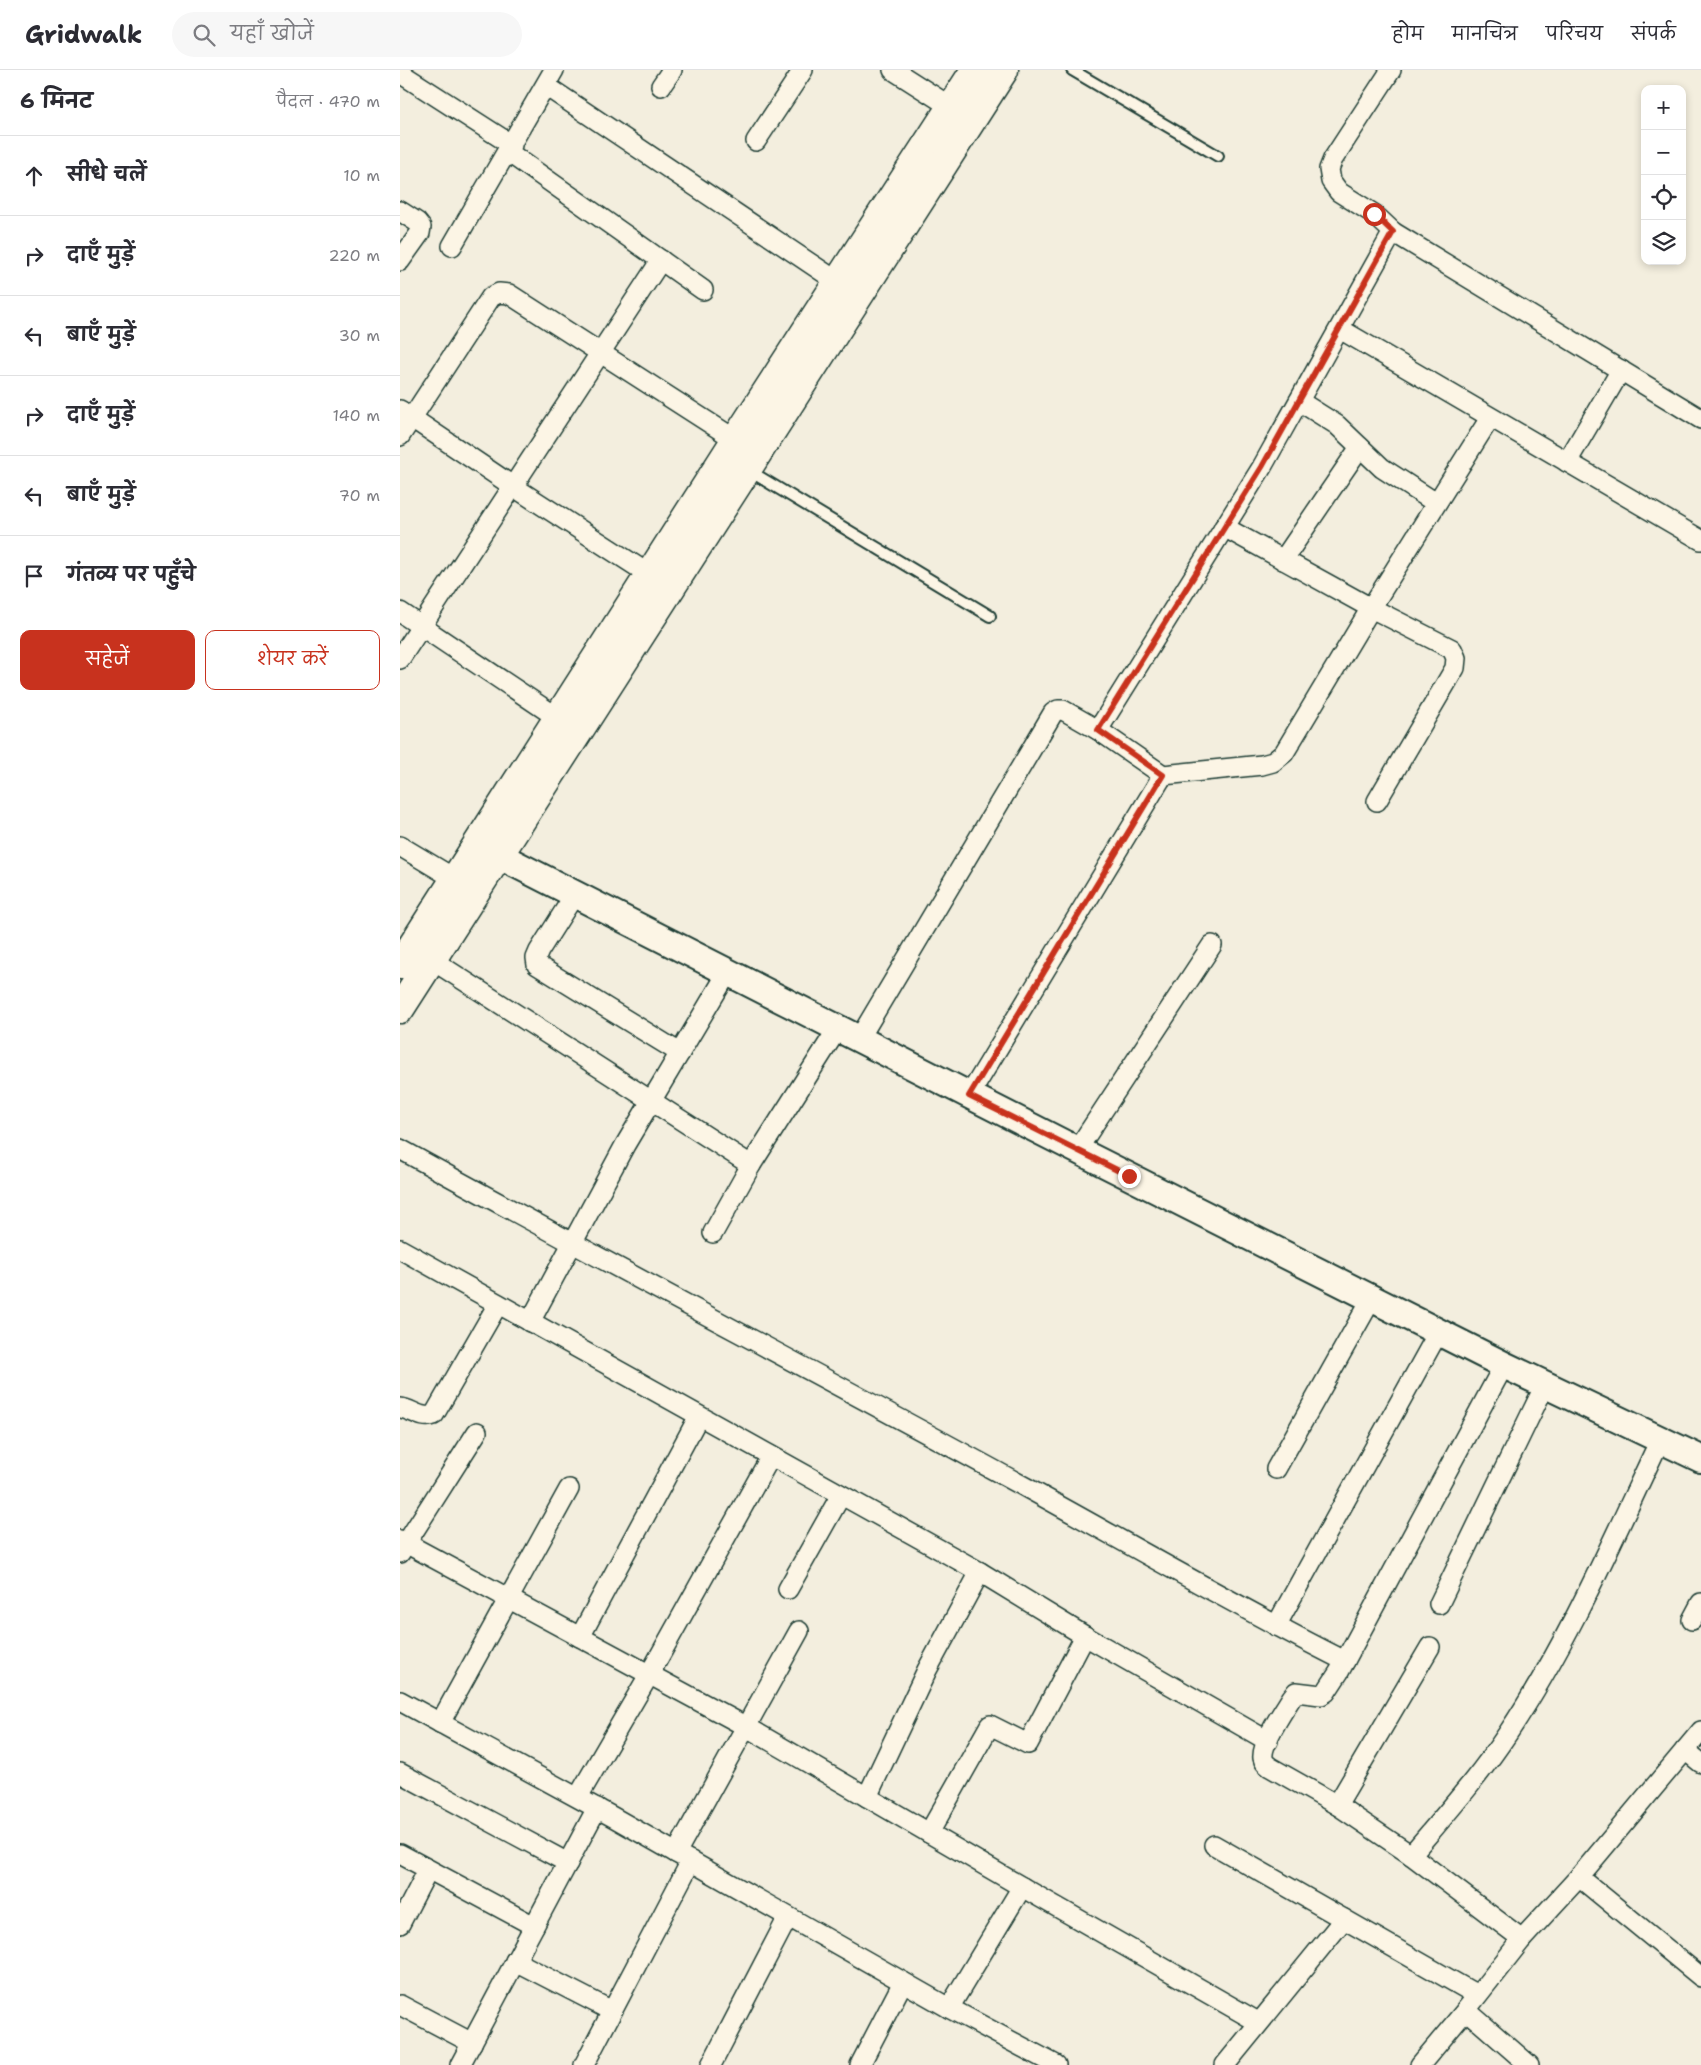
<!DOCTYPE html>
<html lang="hi">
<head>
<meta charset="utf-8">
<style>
  body { margin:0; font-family:"Shantell Sans","Playpen Sans Deva",sans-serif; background:#f7f7f7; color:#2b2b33 }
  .controls { position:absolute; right:15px; top:15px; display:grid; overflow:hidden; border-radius:10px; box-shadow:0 2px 8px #0003 }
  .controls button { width:45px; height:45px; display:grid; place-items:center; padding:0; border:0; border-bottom:1px solid #e1e1e2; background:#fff; color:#2b2b33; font:25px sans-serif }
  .stop { position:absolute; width:15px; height:15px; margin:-11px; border:4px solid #c8321e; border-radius:50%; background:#fff }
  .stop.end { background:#c8321e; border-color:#fff; box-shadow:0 1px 5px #0008 }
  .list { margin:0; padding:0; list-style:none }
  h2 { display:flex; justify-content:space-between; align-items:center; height:65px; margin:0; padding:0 20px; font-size:21px }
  h2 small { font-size:16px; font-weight:400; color:#7c7c81 }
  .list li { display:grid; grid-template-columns:32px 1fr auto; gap:15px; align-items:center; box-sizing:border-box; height:80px; padding:0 20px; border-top:1px solid #e1e1e2 }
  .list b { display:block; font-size:19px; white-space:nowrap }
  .list em { font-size:16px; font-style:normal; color:#7c7c81 }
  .actions { display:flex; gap:10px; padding:15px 20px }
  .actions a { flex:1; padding:11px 0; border:1px solid #c8321e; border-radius:10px; text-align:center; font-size:18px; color:#c8321e }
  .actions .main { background:#c8321e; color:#fff }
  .icon { flex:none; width:28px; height:28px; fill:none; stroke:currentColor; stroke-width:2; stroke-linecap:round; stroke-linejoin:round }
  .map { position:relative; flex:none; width:1301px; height:1995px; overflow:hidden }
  header { display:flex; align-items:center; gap:30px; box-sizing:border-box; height:70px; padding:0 25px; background:#fff; border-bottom:1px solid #e1e1e2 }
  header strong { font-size:24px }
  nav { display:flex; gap:28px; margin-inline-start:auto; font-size:18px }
  .search { width:350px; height:45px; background:#f7f7f7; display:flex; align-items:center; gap:12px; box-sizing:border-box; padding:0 18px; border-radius:28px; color:#7c7c81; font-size:19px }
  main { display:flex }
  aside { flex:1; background:#fff }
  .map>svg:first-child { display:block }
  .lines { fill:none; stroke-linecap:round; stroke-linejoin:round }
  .lane-casing { stroke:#1f3d34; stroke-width:14 }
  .street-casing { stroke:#1f3d34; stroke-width:22 }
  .secondary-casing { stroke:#1f3d34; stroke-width:30 }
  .primary-casing { stroke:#1f3d34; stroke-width:31 }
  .lane { stroke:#fcf5e5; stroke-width:10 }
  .street { stroke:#fcf5e5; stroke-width:19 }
  .secondary { stroke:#fcf5e5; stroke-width:26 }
  .primary { stroke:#fcf5e5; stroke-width:28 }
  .route { stroke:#c8321e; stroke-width:6 }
</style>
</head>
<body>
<header>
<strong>Gridwalk</strong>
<div class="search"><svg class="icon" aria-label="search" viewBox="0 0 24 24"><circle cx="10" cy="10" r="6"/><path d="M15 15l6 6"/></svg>यहाँ खोजें</div>
<nav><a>होम</a><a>मानचित्र</a><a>परिचय</a><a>संपर्क</a></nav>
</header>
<main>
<aside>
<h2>6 मिनट<small>पैदल · 470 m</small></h2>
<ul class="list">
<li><svg class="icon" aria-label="ahead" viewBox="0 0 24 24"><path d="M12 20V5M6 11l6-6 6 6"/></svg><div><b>सीधे चलें</b></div><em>10 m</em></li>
<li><svg class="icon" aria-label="right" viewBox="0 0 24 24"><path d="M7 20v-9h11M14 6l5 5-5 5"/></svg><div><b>दाएँ मुड़ें</b></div><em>220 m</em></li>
<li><svg class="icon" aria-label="left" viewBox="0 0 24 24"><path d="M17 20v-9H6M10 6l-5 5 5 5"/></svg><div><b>बाएँ मुड़ें</b></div><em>30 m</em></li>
<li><svg class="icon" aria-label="right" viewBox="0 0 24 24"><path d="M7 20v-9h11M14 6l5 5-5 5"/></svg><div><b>दाएँ मुड़ें</b></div><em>140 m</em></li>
<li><svg class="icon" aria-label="left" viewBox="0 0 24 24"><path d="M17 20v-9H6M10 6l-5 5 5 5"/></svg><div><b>बाएँ मुड़ें</b></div><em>70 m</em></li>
<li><svg class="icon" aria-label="arrive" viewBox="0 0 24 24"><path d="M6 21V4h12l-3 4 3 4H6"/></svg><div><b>गंतव्य पर पहुँचे</b></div></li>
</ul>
<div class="actions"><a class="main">सहेजें</a><a>शेयर करें</a></div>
</aside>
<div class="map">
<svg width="1301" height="1995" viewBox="0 0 1301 1995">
  <rect width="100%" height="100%" fill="#f3eede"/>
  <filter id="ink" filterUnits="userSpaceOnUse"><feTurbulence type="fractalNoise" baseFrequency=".02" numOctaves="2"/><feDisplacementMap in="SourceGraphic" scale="10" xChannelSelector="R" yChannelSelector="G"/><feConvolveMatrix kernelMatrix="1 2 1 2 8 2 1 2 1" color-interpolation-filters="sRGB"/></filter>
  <g filter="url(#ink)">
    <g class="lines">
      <defs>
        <g id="lane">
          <polyline points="672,0 818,86"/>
          <polyline points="348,400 590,546"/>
        </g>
        <g id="street">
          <polyline points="493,0 551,37"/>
          <polyline points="991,0 933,89 929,99 931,111 939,122 974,144 993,162"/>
          <polyline points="0,3 112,75"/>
          <polyline points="146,16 438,212"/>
          <polyline points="261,16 272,0"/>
          <polyline points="356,71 403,0"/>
          <polyline points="108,82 303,220"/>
          <polyline points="0,141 17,152 21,157 20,163 0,191"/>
          <polyline points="52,176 154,0"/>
          <polyline points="940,259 1301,470"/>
          <polyline points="899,331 937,355 982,398 1036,433"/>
          <polyline points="0,340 114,417 250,505"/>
          <polyline points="0,366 91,227 99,223 109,224 336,370"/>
          <polyline points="1167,392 1221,300"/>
          <polyline points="824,457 971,538 1052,579 1056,588 1055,598 977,731"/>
          <polyline points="883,490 960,377"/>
          <polyline points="0,542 158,648"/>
          <polyline points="0,589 261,190"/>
          <polyline points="698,660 862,397 993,162 1301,349"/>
          <polyline points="0,776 55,809"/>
          <polyline points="175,824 139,881 136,888 137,895 280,983"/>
          <polyline points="32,890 351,1095"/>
          <polyline points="459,969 653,643 658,640 663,640 698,660 763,705 862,695 873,692 884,683 971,538 1090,348"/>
          <polyline points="569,1026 763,705"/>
          <path d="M 0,1079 C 208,1194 419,1304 627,1418 C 733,1476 837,1537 945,1591"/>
          <polyline points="677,1080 812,875"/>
          <polyline points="313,1163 351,1095 438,958"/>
          <polyline points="0,1179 580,1502 685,1566 868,1671"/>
          <polyline points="130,1252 225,1075 328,902"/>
          <path d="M 1104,1295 L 939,1602 L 926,1622 L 921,1625 L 896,1622 L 892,1627 C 884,1640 861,1673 863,1688 C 864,1693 867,1695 870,1697 L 937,1735 L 1011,1785 L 1122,1869"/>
          <path d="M 0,1338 C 12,1339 21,1350 34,1345 L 98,1234"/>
          <polyline points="876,1399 972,1228"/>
          <polyline points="0,1470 345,1656 622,1817 858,1952"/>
          <polyline points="0,1483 77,1362"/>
          <polyline points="388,1519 441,1425"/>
          <polyline points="1039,1534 1146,1313"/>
          <polyline points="1292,1550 1301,1533"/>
          <polyline points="876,1556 1039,1261"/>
          <polyline points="180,1567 299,1346"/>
          <polyline points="0,1631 213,1747 549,1938 656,1995"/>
          <polyline points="40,1653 169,1419"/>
          <polyline points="1285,1680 1301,1693"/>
          <polyline points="0,1703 168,1793"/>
          <polyline points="178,1727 249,1605 371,1386"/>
          <polyline points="467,1727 527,1600 580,1502"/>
          <polyline points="937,1735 1030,1577"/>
          <polyline points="529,1763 590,1655 628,1674 685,1566"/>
          <polyline points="814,1775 1077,1925"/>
          <polyline points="276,1783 399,1561"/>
          <polyline points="0,1784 134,1856"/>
          <path d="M 1011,1785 C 1044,1746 1079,1707 1108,1663 C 1169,1571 1213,1469 1260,1370"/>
          <polyline points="1179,1807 1301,1907"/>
          <polyline points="0,1854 28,1800"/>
          <polyline points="115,1891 212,1941"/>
          <polyline points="0,1935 72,1973"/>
          <polyline points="549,1938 622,1817"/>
          <polyline points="1066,1940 1129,1995"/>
          <polyline points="60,1995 197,1738"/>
          <polyline points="184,1995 291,1791"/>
          <polyline points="311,1995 388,1847"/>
          <polyline points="460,1995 503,1912"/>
          <polyline points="825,1995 944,1849"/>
          <polyline points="1020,1995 1066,1940 1122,1869 1179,1807 1301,1661"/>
        </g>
        <polyline id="secondary" points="80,776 677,1080 1104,1295 1301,1389"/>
        <g id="primary">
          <polyline points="0,895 345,355 575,0"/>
          <polyline points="0,939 604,0"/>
        </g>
      </defs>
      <use href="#lane" class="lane-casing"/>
      <use href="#street" class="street-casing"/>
      <use href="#secondary" class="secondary-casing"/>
      <use href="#primary" class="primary-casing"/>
      <use href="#lane" class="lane"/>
      <use href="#street" class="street"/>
      <use href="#secondary" class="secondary"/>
      <use href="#primary" class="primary"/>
    </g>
  </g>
  <g class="lines" filter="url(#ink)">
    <polyline class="route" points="729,1106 569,1026 763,705 698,660 862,397 993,162 974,144"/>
  </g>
</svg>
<div class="controls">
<button>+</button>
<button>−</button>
<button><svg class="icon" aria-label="locate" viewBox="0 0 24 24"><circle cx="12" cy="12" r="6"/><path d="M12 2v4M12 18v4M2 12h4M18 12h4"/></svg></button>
<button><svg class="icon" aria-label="layers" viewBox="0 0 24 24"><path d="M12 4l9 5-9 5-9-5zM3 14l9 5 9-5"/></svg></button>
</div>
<div class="stop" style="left:974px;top:144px"></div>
<div class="stop end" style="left:729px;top:1106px"></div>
</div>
</main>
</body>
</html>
